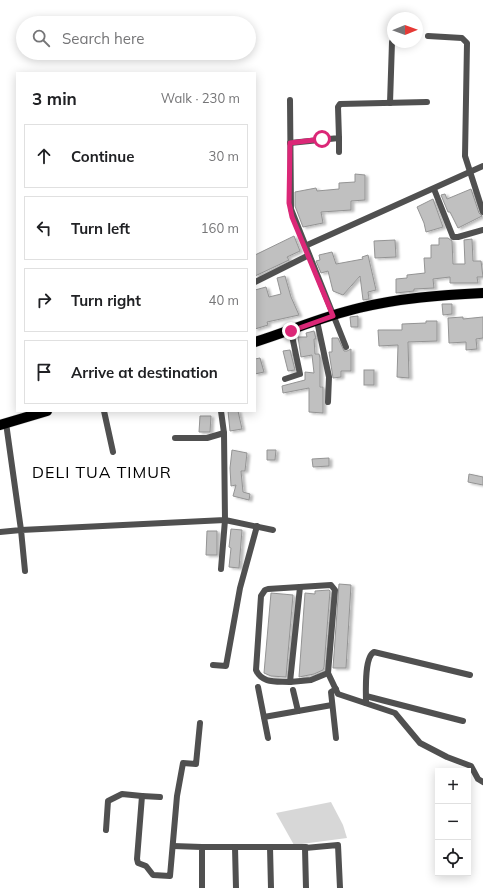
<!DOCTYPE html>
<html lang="en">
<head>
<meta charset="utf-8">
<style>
  body { margin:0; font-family:Mulish,sans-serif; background:#f6f6f6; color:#202124 }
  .controls { position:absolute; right:12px; bottom:12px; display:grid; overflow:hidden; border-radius:0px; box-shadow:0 2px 10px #0003 }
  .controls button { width:36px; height:36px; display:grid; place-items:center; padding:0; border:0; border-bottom:1px solid #e0e0e0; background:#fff; color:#202124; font:20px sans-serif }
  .compass { position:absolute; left:387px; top:12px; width:36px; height:36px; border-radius:50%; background:#fff; box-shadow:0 2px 10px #0003; rotate:89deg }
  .stop { position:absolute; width:12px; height:12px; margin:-9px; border:3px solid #db2777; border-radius:50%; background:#fff }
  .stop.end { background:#db2777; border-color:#fff; box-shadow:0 1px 4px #0008 }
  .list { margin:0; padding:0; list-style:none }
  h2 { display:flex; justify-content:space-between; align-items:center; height:52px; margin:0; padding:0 16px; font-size:17px }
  h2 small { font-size:13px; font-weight:400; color:#757577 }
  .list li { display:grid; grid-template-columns:26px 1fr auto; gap:12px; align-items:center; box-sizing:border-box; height:64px; margin:0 8px 8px; padding:0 8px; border:1px solid #e0e0e0; border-radius:0px }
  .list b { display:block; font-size:15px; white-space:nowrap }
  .list em { font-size:13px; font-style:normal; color:#757577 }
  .icon { flex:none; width:22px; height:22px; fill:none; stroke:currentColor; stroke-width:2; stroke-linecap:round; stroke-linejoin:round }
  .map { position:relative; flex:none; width:483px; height:888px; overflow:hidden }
  .search { position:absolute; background:#fff; box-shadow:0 2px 10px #0003; left:16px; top:16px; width:240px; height:44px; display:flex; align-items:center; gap:10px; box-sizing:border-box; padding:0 14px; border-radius:22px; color:#757577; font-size:15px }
  .panel { position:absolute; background:#fff; box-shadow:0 2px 10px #0003; left:16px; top:72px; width:240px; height:340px; border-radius:0px }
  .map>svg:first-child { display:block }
  .green { fill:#d7d7d7 }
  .building { fill:#c0c0c0; stroke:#949494; filter:url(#shadow) }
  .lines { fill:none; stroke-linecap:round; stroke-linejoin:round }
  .primary-casing { stroke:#dbdbdb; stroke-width:11 }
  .minor { stroke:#505050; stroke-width:6 }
  .primary { stroke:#000; stroke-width:10 }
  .route { stroke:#db2777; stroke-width:5 }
  .labels { text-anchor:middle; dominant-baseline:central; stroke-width:4; stroke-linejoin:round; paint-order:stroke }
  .quarter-label { font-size:16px; letter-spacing:1px; fill:#000; stroke:#fff }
</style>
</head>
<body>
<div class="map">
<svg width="483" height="888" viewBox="0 0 483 888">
  <defs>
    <filter id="shadow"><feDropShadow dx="3" dy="1.5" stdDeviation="1" flood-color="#0004"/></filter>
  </defs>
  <rect width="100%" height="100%" fill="#fff"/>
  <polygon class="green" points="331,802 343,825 347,838 294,845 276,813"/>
  <g class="building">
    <polygon points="355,174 365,175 365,200 351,201 351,210 321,212 323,223 303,227 295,206 295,192 316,188 317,191 339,189 339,183 355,182"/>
    <polygon points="471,189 479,213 482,216 458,228 450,212 448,212 441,195 445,194 447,199"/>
    <polygon points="433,199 443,227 426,232 424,223 417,207"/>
    <polygon points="294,236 300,251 287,257 289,260 255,276 255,255"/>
    <polygon points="439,238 448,238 452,241 453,264 465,264 464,240 472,239 473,261 481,261 483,277 477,277 478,283 450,283 450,277 433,279 434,288 414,289 414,291 396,293 396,279 407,278 407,275 425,273 424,258 431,258 431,245 439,245"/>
    <polygon points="395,240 396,257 375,258 374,241"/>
    <polygon points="332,252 336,264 363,259 362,257 368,255 376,290 368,292 369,299 363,300 360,276 343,295 333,291 328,271 321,273 316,261 320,260 319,255"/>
    <polygon points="285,276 291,297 299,315 267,322 268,325 255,329 255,290 266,287 269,297 281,294 277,278"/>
    <polygon points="442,304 452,304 452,314 443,315"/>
    <polygon points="358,316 358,327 351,327 350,317"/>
    <polygon points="463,317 463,319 483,317 483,338 476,339 477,349 466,350 466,342 449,343 448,318"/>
    <polygon points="426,321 437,321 437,341 408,342 409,378 397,377 398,345 379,346 378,330 402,330 402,324 426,323"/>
    <polygon points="314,331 316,339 314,339 315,354 319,354 320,358 320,387 323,387 323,413 309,412 309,388 283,393 282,386 305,380 305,372 314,373 312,355 301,357 298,337 307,337 306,333"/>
    <polygon points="332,338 338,338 344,351 347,351 351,349 351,371 341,371 341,377 333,378 329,352 332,352"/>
    <polygon points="290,350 295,370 288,371 283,351"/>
    <polygon points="260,358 264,372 255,374 255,359"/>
    <rect x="364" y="370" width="10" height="15"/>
    <polygon points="228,411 238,411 242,429 230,431"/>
    <polygon points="200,416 211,416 210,432 199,432"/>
    <polygon points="232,450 247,453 245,471 241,471 243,492 250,494 249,500 233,496 236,485 231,486 230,468"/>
    <polygon points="267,450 276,450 275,460 267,460"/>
    <polygon points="329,458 329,466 313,467 312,459"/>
    <polygon points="469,474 483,477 483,485 468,482"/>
    <polygon points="231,529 242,530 239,568 229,567 231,548 229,547"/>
    <polygon points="207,531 217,531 217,555 206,555"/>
    <polygon points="339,584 351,585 346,668 333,668"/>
    <polygon points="329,590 330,591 324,667 323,670 314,674 299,677 305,593 315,594 315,591"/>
    <polygon points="271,593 293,595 286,677 271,676 264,673"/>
  </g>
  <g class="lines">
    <defs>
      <g id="primary">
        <path d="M 255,342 C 290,331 324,316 359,308 C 400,298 441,295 483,293"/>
        <polyline points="0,425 47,411"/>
      </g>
    </defs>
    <use href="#primary" class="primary-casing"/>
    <g class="minor">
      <polyline points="428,36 462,38 467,43 465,156 483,212"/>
      <polyline points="290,100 291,209 346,347"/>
      <polyline points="390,103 392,42"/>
      <polyline points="339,138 339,152"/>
      <polyline points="290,143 339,138 338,107 340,104 427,102"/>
      <polyline points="434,189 453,237 458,237 483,230"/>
      <polyline points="305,246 483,166"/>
      <polyline points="255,282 309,255"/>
      <polyline points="317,321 329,377 328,402"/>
      <polyline points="285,379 300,374 291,331"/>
      <polyline points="104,411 113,452"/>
      <polyline points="175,438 207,438 224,433"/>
      <polyline points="0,532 21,530 6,423"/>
      <polyline points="221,569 225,520 273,530"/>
      <polyline points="25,571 21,530 225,520 224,433 221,411"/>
      <polyline points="300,587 290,682 311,680 328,673"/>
      <polyline points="213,665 226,666 240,588 257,526"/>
      <path d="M 290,682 C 277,681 262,684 256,670 L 261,596 L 265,590 L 268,589 L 331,585 L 335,590 L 328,673 L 338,694 L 395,713 L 420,743 L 447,757 L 471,766 L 478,779 L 483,782"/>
      <polyline points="258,687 268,738"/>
      <polyline points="336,689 331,692 336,738"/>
      <polyline points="293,690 298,711"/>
      <polyline points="366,696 463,721"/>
      <path d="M 366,703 C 366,692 364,657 374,652 L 470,675"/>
      <polyline points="264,717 332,705"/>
      <polyline points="142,796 160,797"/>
      <polyline points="106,830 108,801 122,794 142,796 137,859 138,863 146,866 153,875 170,876 177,796 183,763 196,764 200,723"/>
      <polyline points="173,846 202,847 202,888"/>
      <polyline points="202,847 306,847"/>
      <polyline points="235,847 236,888"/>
      <polyline points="270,847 271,888"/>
      <polyline points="306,888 305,848 338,845 340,888"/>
    </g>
    <use href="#primary" class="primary"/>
  </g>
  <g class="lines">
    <polyline class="route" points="291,331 333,316 292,217 289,203 290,143 322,139"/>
  </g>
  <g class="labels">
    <g class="quarter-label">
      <text x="102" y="472">DELI TUA TIMUR</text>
    </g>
  </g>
</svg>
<div class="controls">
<button>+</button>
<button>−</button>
<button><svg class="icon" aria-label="locate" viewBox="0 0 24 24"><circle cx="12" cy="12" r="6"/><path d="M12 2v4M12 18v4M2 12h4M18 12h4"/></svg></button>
</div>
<svg class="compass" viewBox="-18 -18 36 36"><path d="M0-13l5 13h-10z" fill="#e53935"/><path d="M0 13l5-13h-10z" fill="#757577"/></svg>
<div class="stop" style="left:322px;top:139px"></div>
<div class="stop end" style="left:291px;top:331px"></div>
<div class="search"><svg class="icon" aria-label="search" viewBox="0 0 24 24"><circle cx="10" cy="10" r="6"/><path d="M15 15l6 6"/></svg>Search here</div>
<section class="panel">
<h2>3 min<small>Walk · 230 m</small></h2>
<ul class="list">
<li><svg class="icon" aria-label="ahead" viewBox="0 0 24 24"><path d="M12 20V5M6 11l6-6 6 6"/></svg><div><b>Continue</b></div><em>30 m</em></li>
<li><svg class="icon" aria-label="left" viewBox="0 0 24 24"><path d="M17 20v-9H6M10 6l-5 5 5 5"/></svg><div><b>Turn left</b></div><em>160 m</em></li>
<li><svg class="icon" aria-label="right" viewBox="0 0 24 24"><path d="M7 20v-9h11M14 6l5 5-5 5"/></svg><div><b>Turn right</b></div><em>40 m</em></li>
<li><svg class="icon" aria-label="arrive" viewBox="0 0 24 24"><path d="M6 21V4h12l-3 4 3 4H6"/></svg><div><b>Arrive at destination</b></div></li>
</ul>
</section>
</div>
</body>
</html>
